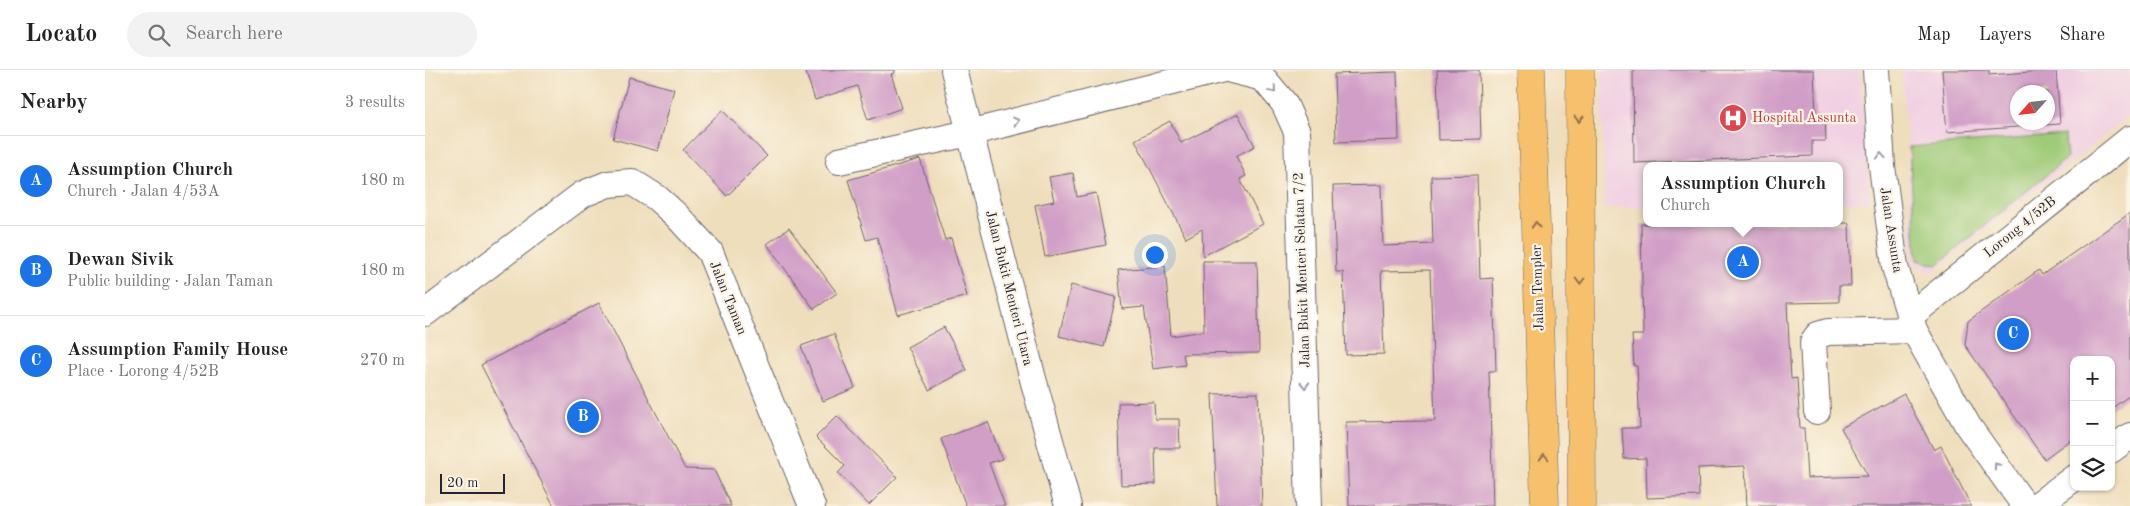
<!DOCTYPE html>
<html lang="en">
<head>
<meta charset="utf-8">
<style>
  body { margin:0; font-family:"Old Standard TT",serif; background:#f2f2f2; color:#222 }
  .controls { position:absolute; right:15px; bottom:15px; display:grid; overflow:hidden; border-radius:10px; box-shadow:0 1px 4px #0004 }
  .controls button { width:45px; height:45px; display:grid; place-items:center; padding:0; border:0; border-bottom:1px solid #e0e0e0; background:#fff; color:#222; font:25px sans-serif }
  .compass { position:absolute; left:1585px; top:15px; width:45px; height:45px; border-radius:50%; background:#fff; box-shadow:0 1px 4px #0004; rotate:243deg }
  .scale { position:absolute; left:15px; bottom:12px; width:65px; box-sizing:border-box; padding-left:5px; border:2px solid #22223b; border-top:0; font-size:14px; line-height:18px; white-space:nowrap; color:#22223b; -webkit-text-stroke:4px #fcf5e5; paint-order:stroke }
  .you { position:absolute; left:729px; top:184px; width:18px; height:18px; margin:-12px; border:4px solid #fff; border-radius:50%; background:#1a73e8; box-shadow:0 0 0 8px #1a73e833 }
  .badge { display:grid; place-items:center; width:32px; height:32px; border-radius:50%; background:#1a73e8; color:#fff; font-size:16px; font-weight:700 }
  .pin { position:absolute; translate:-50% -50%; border:2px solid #fff; box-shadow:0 1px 5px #0006 }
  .popup { position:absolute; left:1218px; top:92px; width:200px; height:65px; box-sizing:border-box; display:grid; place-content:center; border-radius:10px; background:#fff; filter:drop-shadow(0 1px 4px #0005); font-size:16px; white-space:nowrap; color:#767676 }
  .popup b { font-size:19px; color:#222 }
  .popup::after { content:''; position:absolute; left:50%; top:100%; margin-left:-10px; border:10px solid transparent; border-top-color:#fff }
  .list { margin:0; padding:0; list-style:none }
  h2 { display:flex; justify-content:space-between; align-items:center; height:65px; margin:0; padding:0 20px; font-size:21px }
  h2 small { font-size:16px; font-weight:400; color:#767676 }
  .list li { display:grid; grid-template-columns:32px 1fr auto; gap:15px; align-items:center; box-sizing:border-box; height:90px; padding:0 20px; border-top:1px solid #e0e0e0 }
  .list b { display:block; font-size:19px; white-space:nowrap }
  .list p { margin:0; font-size:16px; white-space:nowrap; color:#767676 }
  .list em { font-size:16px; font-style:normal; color:#767676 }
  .icon { flex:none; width:28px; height:28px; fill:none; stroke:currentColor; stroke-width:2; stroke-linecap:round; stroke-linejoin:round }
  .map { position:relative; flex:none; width:1705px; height:436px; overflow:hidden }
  header { display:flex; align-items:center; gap:30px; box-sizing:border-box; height:70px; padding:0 25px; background:#fff; border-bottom:1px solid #e0e0e0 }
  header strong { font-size:24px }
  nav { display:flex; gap:28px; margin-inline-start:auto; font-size:18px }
  .search { width:350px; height:45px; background:#f2f2f2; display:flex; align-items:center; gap:12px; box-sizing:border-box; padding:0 18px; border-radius:28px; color:#767676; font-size:19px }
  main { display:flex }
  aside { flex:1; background:#fff }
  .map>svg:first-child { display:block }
  .built { fill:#f1d0e3; fill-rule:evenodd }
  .green { fill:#9fcb79; stroke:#60765a }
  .building { fill:#d19ec7; fill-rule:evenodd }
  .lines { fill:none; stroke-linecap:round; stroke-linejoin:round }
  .minor-casing { stroke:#6a6468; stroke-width:28 }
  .major-casing { stroke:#6a6468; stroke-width:29 }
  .minor { stroke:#fff; stroke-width:26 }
  .major { stroke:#f7c06c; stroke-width:28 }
  .oneway { stroke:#9c9ca7 }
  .oneway2 { stroke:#8c7154 }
  .labels { text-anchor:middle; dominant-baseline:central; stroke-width:4.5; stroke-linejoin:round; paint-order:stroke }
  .health-label { font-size:14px; fill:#be3a42; stroke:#fcf5e5; text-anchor:start }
  .street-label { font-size:14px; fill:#22223b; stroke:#fcf5e5 }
</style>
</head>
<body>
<header>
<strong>Locato</strong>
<div class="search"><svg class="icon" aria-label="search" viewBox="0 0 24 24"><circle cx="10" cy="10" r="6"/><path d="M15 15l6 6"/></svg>Search here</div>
<nav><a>Map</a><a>Layers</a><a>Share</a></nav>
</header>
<main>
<aside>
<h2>Nearby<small>3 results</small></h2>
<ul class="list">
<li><span class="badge">A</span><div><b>Assumption Church</b><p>Church · Jalan 4/53A</p></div><em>180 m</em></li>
<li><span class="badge">B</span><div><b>Dewan Sivik</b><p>Public building · Jalan Taman</p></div><em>180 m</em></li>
<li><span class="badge">C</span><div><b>Assumption Family House</b><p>Place · Lorong 4/52B</p></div><em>270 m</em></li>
</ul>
</aside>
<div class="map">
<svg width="1705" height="436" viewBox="0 0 1705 436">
  <rect width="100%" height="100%" fill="#fcf5e5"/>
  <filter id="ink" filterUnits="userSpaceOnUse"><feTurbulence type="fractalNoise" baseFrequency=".02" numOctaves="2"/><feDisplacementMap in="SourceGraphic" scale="10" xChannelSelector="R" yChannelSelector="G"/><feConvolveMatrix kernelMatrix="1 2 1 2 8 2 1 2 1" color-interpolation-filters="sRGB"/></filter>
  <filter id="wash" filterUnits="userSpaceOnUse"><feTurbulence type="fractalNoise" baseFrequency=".0096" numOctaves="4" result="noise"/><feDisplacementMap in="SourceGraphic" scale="20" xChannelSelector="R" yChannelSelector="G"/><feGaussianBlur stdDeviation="1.12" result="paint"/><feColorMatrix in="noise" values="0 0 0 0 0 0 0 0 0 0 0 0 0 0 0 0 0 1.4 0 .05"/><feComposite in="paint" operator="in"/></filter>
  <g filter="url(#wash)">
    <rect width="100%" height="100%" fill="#efdebc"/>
    <g class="built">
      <polygon points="1177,0 1435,0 1445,132 1414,132 1414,96 1222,96 1222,137 1179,138"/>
      <path d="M 1477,0 L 1705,0 L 1705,45 L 1507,203 L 1487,194 L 1482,71 ZM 1592,22 L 1622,22 L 1622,52 L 1592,52 Z"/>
    </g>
    <polygon class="green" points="1640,65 1642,88 1512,195 1492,190 1484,77"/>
    <g id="blocks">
      <g class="building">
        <polygon points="380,0 470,0 470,3 466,4 477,38 443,50 432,16 390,30"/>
        <polygon points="1012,0 1054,0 1056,69 1014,70"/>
        <polygon points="1208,0 1389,0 1391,46 1400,47 1401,71 1387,71 1387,86 1209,93"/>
        <path d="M 1517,0 L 1564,0 L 1564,5 L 1631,0 L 1635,54 L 1522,62 ZM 1592,22 L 1622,22 L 1622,52 L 1592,52 Z"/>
        <polygon points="972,2 974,70 911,72 909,4"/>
        <polygon points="204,7 249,19 233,81 188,69"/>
        <polygon points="297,40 342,86 302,126 258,80"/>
        <polygon points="813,44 830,76 811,86 821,106 815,109 838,154 778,186 777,159 761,168 710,70 745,51 756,73"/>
        <polygon points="495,89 520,170 526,168 542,226 473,245 452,167 441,170 423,110"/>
        <polygon points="648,103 652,127 671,123 681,175 620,187 610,135 629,131 624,107"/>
        <polygon points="1052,105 1055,209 1068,208 1071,301 1064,301 1068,436 924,436 921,352 1010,351 1005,200 956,201 959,284 921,285 918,202 911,202 908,116 956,115 958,176 1008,174 1006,106"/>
        <polygon points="1705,143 1705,325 1686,339 1686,290 1649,290 1649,367 1619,389 1540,275 1543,251 1614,200 1617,205"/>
        <polygon points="1424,153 1426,216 1414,216 1414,232 1362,233 1366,309 1372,308 1375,358 1379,358 1382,408 1443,406 1416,358 1479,324 1509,380 1516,376 1546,436 1322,436 1320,396 1273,398 1274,426 1222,428 1221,388 1199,389 1197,358 1215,358 1212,296 1209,296 1207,265 1218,265 1216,154"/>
        <polygon points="364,158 412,223 389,239 342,174"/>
        <polygon points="778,191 832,191 834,283 758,284 760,295 728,299 719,237 697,239 693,200 740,196 746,266 779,261"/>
        <polygon points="646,215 691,227 679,277 634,266"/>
        <polygon points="174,233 260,399 289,400 306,436 129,436 56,295"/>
        <polygon points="519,257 542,300 504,320 482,277"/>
        <polygon points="409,264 430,318 398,331 376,276"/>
        <polygon points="833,323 837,436 792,436 787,324"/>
        <polygon points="729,332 730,349 754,349 755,378 730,378 731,414 696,415 693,333"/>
        <polygon points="412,346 472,407 444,435 413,403 420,396 391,367"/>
        <polygon points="563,352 577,389 564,393 580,436 541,436 516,369"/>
      </g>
    </g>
  </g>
  <g filter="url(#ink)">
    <use href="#blocks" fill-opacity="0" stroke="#6a6468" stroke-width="1"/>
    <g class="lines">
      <defs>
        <g id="minor">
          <polyline points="529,0 608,309 643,436"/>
          <polyline points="806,0 838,8 859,33 872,62 884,436"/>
          <polyline points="1451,0 1457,96 1470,197 1489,260 1543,356 1600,436"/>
          <polyline points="414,91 544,63 795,0"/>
          <polyline points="0,243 158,124 183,114 207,112 232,128 252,146 285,182 387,436"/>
          <polyline points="1485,246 1705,69"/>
          <polyline points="1392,341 1388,272 1393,265 1403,262 1489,260"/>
          <polyline points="1686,380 1705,366"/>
          <polyline points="1611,436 1649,408"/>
        </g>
        <g id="major">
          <polyline points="1106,0 1120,436"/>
          <polyline points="1155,0 1157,436"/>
        </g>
      </defs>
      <use href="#minor" class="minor-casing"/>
      <use href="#major" class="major-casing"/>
      <use href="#minor" class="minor"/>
      <use href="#major" class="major"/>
    </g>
    <defs><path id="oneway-chevron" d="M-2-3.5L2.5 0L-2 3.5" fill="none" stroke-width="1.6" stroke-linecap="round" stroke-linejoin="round" transform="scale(1.25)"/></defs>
    <g class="oneway">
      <use href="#oneway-chevron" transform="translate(848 20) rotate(50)"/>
      <use href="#oneway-chevron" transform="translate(591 51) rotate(-14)"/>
      <use href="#oneway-chevron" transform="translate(1456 86) rotate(-94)"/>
      <use href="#oneway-chevron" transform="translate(880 315) rotate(88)"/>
      <use href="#oneway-chevron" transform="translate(1572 396) rotate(-125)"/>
    </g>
    <g class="oneway2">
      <use href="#oneway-chevron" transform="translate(1154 49) rotate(90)"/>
      <use href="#oneway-chevron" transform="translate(1111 155) rotate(-92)"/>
      <use href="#oneway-chevron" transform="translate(1155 211) rotate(90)"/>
      <use href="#oneway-chevron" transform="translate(1119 387) rotate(-92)"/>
    </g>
  </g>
  <defs>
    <symbol id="hospital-disc" viewBox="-11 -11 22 22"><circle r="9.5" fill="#e0444e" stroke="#fcf5e5"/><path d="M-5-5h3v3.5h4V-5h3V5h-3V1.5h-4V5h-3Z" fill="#fff"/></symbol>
  </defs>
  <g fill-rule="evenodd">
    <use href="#hospital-disc" x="1292" y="32" width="32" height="32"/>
  </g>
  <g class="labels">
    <g class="health-label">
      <text x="1327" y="48">Hospital Assunta</text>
    </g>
    <g class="street-label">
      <text transform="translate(1595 157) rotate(-39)">Lorong 4/52B</text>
      <text transform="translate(1466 160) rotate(81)">Jalan Assunta</text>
      <text transform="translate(877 200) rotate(-92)">Jalan Bukit Menteri Selatan 7/2</text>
      <text transform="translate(584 218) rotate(76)">Jalan Bukit Menteri Utara</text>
      <text transform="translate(1113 218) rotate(-92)">Jalan Templer</text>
      <text transform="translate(303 228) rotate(68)">Jalan Taman</text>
    </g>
  </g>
</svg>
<div class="controls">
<button>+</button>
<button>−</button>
<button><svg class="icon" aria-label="layers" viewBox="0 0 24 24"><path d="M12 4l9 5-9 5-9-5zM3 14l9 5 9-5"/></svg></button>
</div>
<svg class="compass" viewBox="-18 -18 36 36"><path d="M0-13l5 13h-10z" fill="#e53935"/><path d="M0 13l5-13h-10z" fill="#767676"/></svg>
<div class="scale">20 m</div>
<div class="you"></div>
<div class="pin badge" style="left:1318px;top:192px">A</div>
<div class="popup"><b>Assumption Church</b>Church</div>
<div class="pin badge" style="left:158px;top:347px">B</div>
<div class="pin badge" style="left:1588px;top:264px">C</div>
</div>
</main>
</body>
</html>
